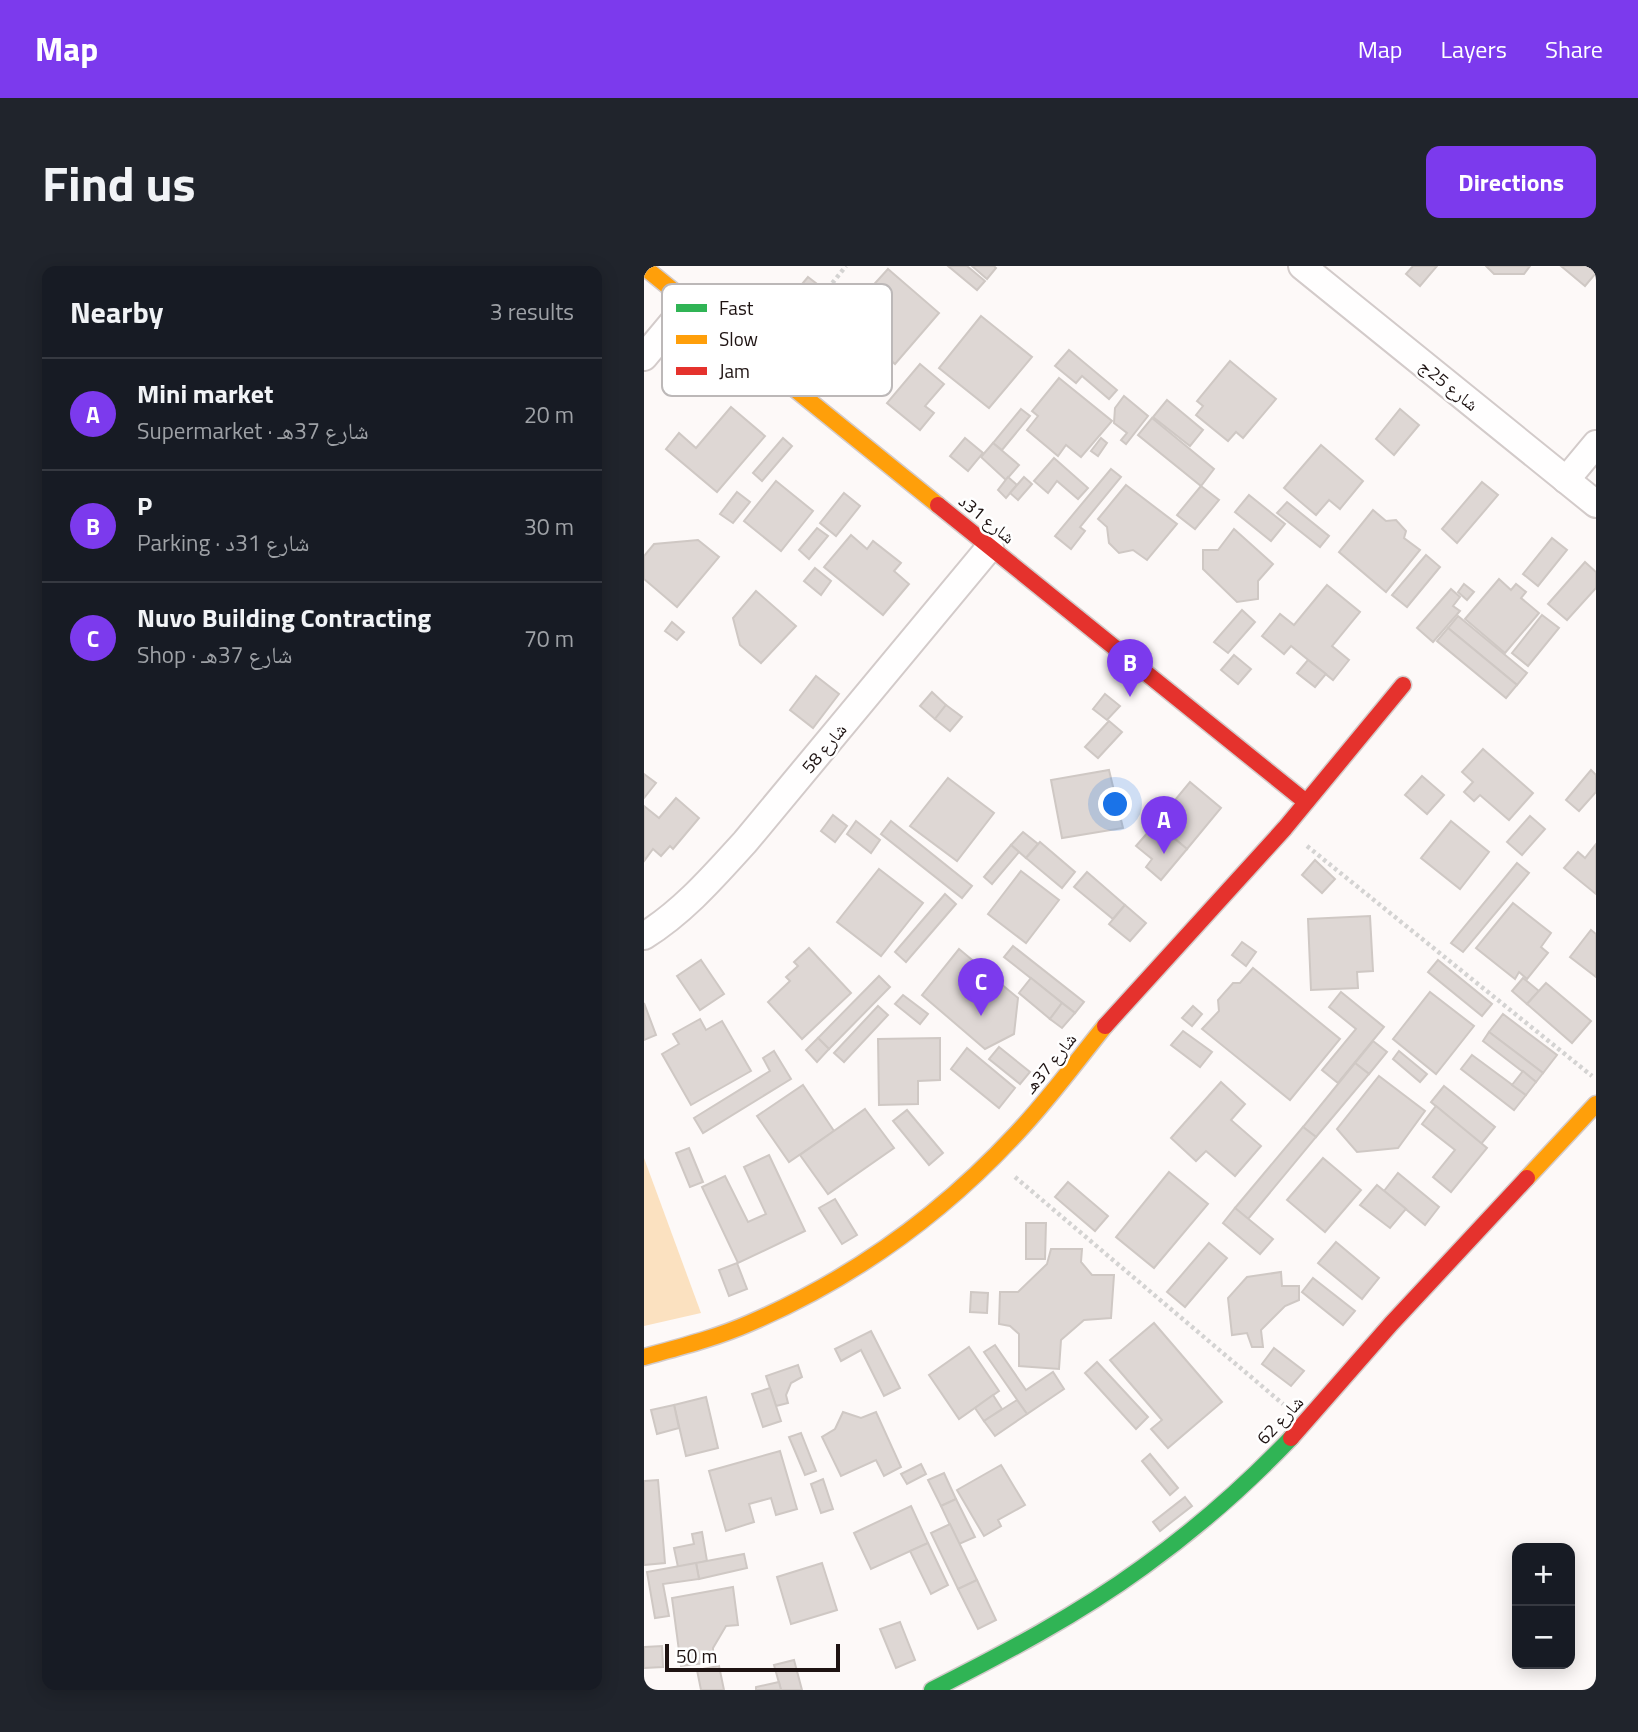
<!DOCTYPE html>
<html lang="en">
<head>
<meta charset="utf-8">
<style>
  body { margin:0; font-family:"Titillium Web","Noto Naskh Arabic",sans-serif; background:#20242c; color:#f1f3f6 }
  .controls { position:absolute; right:21px; bottom:21px; display:grid; overflow:hidden; border-radius:14px; box-shadow:0 4px 18px #0003 }
  .controls button { width:63px; height:63px; display:grid; place-items:center; padding:0; border:0; border-bottom:2px solid #363941; background:#171b24; color:#f1f3f6; font:35px sans-serif }
  .scale { position:absolute; left:21px; bottom:18px; width:175px; box-sizing:border-box; padding-left:7px; border:4px solid #1e1312; border-top:0; font-size:19px; line-height:24px; white-space:nowrap; color:#1e1312; -webkit-text-stroke:5px #fff; paint-order:stroke }
  .you { position:absolute; left:472px; top:539px; width:24px; height:24px; margin:-18px; border:5px solid #fff; border-radius:50%; background:#1a73e8; box-shadow:0 0 0 10px #1a73e833 }
  .badge { display:grid; place-items:center; width:46px; height:46px; border-radius:50%; background:#7c3aed; color:#fff; font-size:23px; font-weight:700 }
  .pin { position:absolute; translate:-50% -58px; filter:drop-shadow(0 2px 4px #0008) }
  .pin::after { content:''; position:absolute; top:37px; width:24px; height:21px; background:inherit; clip-path:polygon(0 0,100% 0,50% 100%) }
  .list { margin:0; padding:0; list-style:none }
  h2 { display:flex; justify-content:space-between; align-items:center; height:91px; margin:0; padding:0 28px; font-size:30px }
  h2 small { font-size:23px; font-weight:400; color:#9ea1a6 }
  .list li { display:grid; grid-template-columns:46px 1fr auto; gap:21px; align-items:center; box-sizing:border-box; height:112px; padding:0 28px; border-top:2px solid #363941 }
  .list b { display:block; font-size:26px; white-space:nowrap }
  .list p { margin:0; font-size:23px; white-space:nowrap; color:#9ea1a6 }
  .list em { font-size:23px; font-style:normal; color:#9ea1a6 }
  .map { position:relative; flex:none; width:952px; height:1424px; overflow:hidden; border-radius:14px }
  header { display:flex; align-items:center; gap:42px; box-sizing:border-box; height:98px; padding:0 35px; background:#7c3aed; color:#fff }
  header strong { font-size:33px }
  nav { display:flex; gap:38px; margin-inline-start:auto; font-size:24px }
  .intro { display:flex; align-items:center; justify-content:space-between; box-sizing:border-box; height:168px; padding:0 42px }
  h1 { margin:0; font-size:49px }
  .button { padding:18px 32px; border-radius:14px; background:#7c3aed; color:#fff; font-size:24px; font-weight:700 }
  main { display:flex; gap:42px; padding:0 42px }
  aside { flex:1; background:#171b24; border-radius:14px; box-shadow:0 4px 18px #0003 }
  .map>svg:first-child { display:block }
  .green { fill:#fbe1c0 }
  .building { fill:#ded7d4; stroke:#cfc8c4; stroke-width:2 }
  .lines { fill:none; stroke-linecap:round; stroke-linejoin:round }
  .street-casing { stroke:#d3cbca; stroke-width:30 }
  .fast-casing { stroke:#d3cbca; stroke-width:19 }
  .slow-casing { stroke:#d3cbca; stroke-width:19 }
  .jam-casing { stroke:#d3cbca; stroke-width:19 }
  .path { stroke:#d4d3d2; stroke-width:4.5; stroke-dasharray:3.5 3.5; stroke-linecap:butt }
  .street { stroke:#fffefe; stroke-width:26 }
  .fast { stroke:#30b455; stroke-width:16 }
  .slow { stroke:#ff9f0a; stroke-width:16 }
  .jam { stroke:#e5322d; stroke-width:16 }
  .labels { text-anchor:middle; dominant-baseline:central; stroke-width:5; stroke-linejoin:round; paint-order:stroke }
  .street-label { font-size:18px; fill:#1e1312; stroke:#fff }
  .key { fill:#fff; stroke:#bcb8b8; stroke-width:2 }
  .key-label { font-size:19px; fill:#1e1312 }
</style>
</head>
<body>
<header>
<strong>Map</strong>
<nav><a>Map</a><a>Layers</a><a>Share</a></nav>
</header>
<div class="intro"><h1>Find us</h1><a class="button">Directions</a></div>
<main>
<aside>
<h2>Nearby<small>3 results</small></h2>
<ul class="list">
<li><span class="badge">A</span><div><b>Mini market</b><p>Supermarket · شارع 37هـ</p></div><em>20 m</em></li>
<li><span class="badge">B</span><div><b>P</b><p>Parking · شارع 31د</p></div><em>30 m</em></li>
<li><span class="badge">C</span><div><b>Nuvo Building Contracting</b><p>Shop · شارع 37هـ</p></div><em>70 m</em></li>
</ul>
</aside>
<div class="map">
<svg width="952" height="1424" viewBox="0 0 952 1424">
  <rect width="100%" height="100%" fill="#fdf9f8"/>
  <polygon class="green" points="0,892 57,1047 0,1060"/>
  <g class="building">
    <polygon points="304,0 323,0 341,15 333,24"/>
    <polygon points="328,0 350,0 352,2 343,13"/>
    <polygon points="769,0 793,0 776,20 762,8"/>
    <polygon points="842,0 886,0 880,8 850,8"/>
    <polygon points="917,0 944,0 952,7 941,20"/>
    <polygon points="244,3 295,47 251,98 207,60 232,32 224,25"/>
    <polygon points="164,11 173,18 151,44 142,37"/>
    <polygon points="337,50 388,91 345,142 295,102"/>
    <polygon points="425,84 473,124 465,133 438,110 432,117 411,100"/>
    <polygon points="586,95 632,133 599,172 592,166 584,175 552,149 559,140 553,135"/>
    <polygon points="276,98 300,118 281,140 290,147 276,164 243,137"/>
    <polygon points="415,112 468,155 437,191 422,179 414,190 383,164 394,150 388,145"/>
    <polygon points="480,130 504,150 482,178 477,174 483,167 470,157 471,142"/>
    <polygon points="523,134 559,164 546,180 509,151"/>
    <polygon points="87,141 121,170 73,226 22,183 35,167 52,182"/>
    <polygon points="377,143 386,150 358,184 349,177"/>
    <polygon points="756,143 775,159 750,189 732,173"/>
    <polygon points="508,152 570,203 557,220 494,169"/>
    <polygon points="139,172 148,180 118,215 109,207"/>
    <polygon points="321,172 339,187 324,205 306,190"/>
    <polygon points="457,172 463,177 454,190 447,185"/>
    <polygon points="349,177 375,199 362,214 337,191"/>
    <polygon points="677,179 719,215 696,243 685,234 672,249 640,222"/>
    <polygon points="410,192 444,222 434,233 413,215 404,227 390,215"/>
    <polygon points="467,203 477,211 436,261 441,265 427,283 411,270"/>
    <polygon points="364,211 373,219 362,232 354,224"/>
    <polygon points="380,211 388,218 374,234 366,227"/>
    <polygon points="132,215 169,245 137,285 100,255"/>
    <polygon points="838,216 854,229 813,277 798,263"/>
    <polygon points="482,219 533,258 503,294 489,284 475,287 465,277 463,261 454,253"/>
    <polygon points="557,220 575,234 551,263 533,249"/>
    <polygon points="93,226 106,236 89,257 76,248"/>
    <polygon points="200,227 216,240 192,270 176,257"/>
    <polygon points="605,229 641,258 627,275 591,246"/>
    <polygon points="643,236 685,270 676,281 633,247"/>
    <polygon points="729,244 742,255 752,254 762,265 760,272 776,284 742,326 695,286"/>
    <polygon points="173,262 184,270 165,293 155,284"/>
    <polygon points="590,263 629,298 614,315 614,333 593,336 559,303 559,284 574,284"/>
    <polygon points="207,269 223,283 229,275 257,297 250,305 265,318 239,349 180,301"/>
    <polygon points="908,272 923,284 894,320 879,308"/>
    <polygon points="54,274 75,291 33,341 0,313 0,290 10,278"/>
    <polygon points="782,289 796,301 763,341 748,329"/>
    <polygon points="941,296 952,306 952,322 923,354 904,338"/>
    <polygon points="171,302 187,315 177,329 160,315"/>
    <polygon points="855,313 867,324 872,318 882,326 877,332 895,347 861,387 821,353"/>
    <polygon points="820,318 830,326 823,334 814,326"/>
    <polygon points="683,319 716,346 688,380 705,394 689,414 647,380 640,388 618,370 636,348 650,359"/>
    <polygon points="807,323 816,331 809,340 816,345 789,376 773,362"/>
    <polygon points="112,325 152,360 117,397 96,379 89,352"/>
    <polygon points="598,344 611,356 584,387 570,376"/>
    <polygon points="898,349 915,362 884,400 868,387"/>
    <polygon points="814,350 883,407 873,419 804,362"/>
    <polygon points="28,356 40,366 33,374 21,365"/>
    <polygon points="804,362 873,419 862,432 793,375"/>
    <polygon points="590,389 607,403 594,418 577,404"/>
    <polygon points="664,394 682,408 671,421 653,407"/>
    <polygon points="172,410 195,428 169,462 146,444"/>
    <polygon points="288,426 302,439 291,453 276,440"/>
    <polygon points="461,428 476,440 463,454 449,443"/>
    <polygon points="302,439 318,451 306,465 291,453"/>
    <polygon points="465,455 478,466 454,492 441,481"/>
    <polygon points="839,483 889,527 865,554 836,529 830,535 820,526 829,516 818,506"/>
    <polygon points="465,504 479,562 418,572 407,514"/>
    <polygon points="947,504 952,509 952,526 935,545 922,534"/>
    <polygon points="0,508 12,517 0,532"/>
    <polygon points="778,510 800,529 783,548 761,529"/>
    <polygon points="304,512 350,547 313,595 266,560"/>
    <polygon points="546,516 577,542 543,583 512,557"/>
    <polygon points="32,532 55,552 29,583 26,580 17,590 9,583 0,595 0,540 15,552"/>
    <polygon points="189,549 203,560 191,576 177,565"/>
    <polygon points="886,550 901,563 878,589 863,576"/>
    <polygon points="212,555 236,574 227,587 203,568"/>
    <polygon points="247,555 328,620 318,632 237,568"/>
    <polygon points="807,555 845,586 816,623 777,592"/>
    <polygon points="512,557 543,583 517,614 502,601 508,593 492,580"/>
    <polygon points="379,566 394,578 382,592 367,579"/>
    <polygon points="396,576 431,606 418,622 382,592"/>
    <polygon points="952,578 952,628 920,602 934,586 941,592"/>
    <polygon points="367,579 375,586 348,618 340,611"/>
    <polygon points="671,594 691,613 678,627 658,609"/>
    <polygon points="873,597 885,607 819,686 807,677"/>
    <polygon points="235,603 279,637 237,690 193,656"/>
    <polygon points="377,605 415,634 382,677 344,648"/>
    <polygon points="443,606 481,639 469,653 430,621"/>
    <polygon points="301,628 312,638 262,696 251,686"/>
    <polygon points="869,637 907,667 897,681 904,687 883,713 875,706 871,713 832,682"/>
    <polygon points="481,639 502,657 486,675 465,658"/>
    <polygon points="726,650 729,705 713,706 714,722 667,724 664,653"/>
    <polygon points="947,664 952,668 952,711 926,691"/>
    <polygon points="598,676 612,686 602,700 588,689"/>
    <polygon points="369,680 440,736 431,747 360,691"/>
    <polygon points="165,682 207,727 158,773 124,736 146,715 142,711 154,700 150,696"/>
    <polygon points="315,683 374,732 370,768 341,783 278,729"/>
    <polygon points="57,694 80,728 56,744 33,710"/>
    <polygon points="794,694 848,738 838,750 784,706"/>
    <polygon points="609,702 696,773 646,834 558,763 575,745 574,734 589,717 596,717"/>
    <polygon points="235,710 246,721 185,783 174,772"/>
    <polygon points="387,712 418,737 406,753 375,727"/>
    <polygon points="879,712 895,725 883,738 868,725"/>
    <polygon points="902,717 947,755 928,777 883,738"/>
    <polygon points="697,726 740,761 694,817 678,804 712,763 685,741"/>
    <polygon points="786,726 830,760 792,808 749,773"/>
    <polygon points="259,729 284,748 276,758 251,738"/>
    <polygon points="0,737 12,769 0,774"/>
    <polygon points="418,737 431,747 418,762 406,753"/>
    <polygon points="234,740 244,749 200,796 190,787"/>
    <polygon points="549,740 558,748 548,760 538,752"/>
    <polygon points="859,748 913,789 899,807 845,766"/>
    <polygon points="56,753 62,764 78,755 107,805 47,839 18,788 35,778 29,768"/>
    <polygon points="539,765 568,786 556,801 527,779"/>
    <polygon points="845,766 899,807 892,816 839,775"/>
    <polygon points="174,772 185,783 173,796 162,784"/>
    <polygon points="296,772 296,814 274,815 274,838 235,839 234,773"/>
    <polygon points="729,775 743,786 725,808 711,797"/>
    <polygon points="355,781 386,806 376,818 345,793"/>
    <polygon points="323,782 371,822 355,842 307,803"/>
    <polygon points="130,785 147,813 59,867 50,852 126,805 119,792"/>
    <polygon points="755,785 783,808 776,816 749,793"/>
    <polygon points="828,789 882,829 870,844 817,803"/>
    <polygon points="711,797 725,808 672,871 659,861"/>
    <polygon points="879,805 892,816 882,829 868,819"/>
    <polygon points="735,810 781,845 754,882 713,886 693,863"/>
    <polygon points="577,816 601,838 587,854 617,880 591,910 562,885 552,895 527,872"/>
    <polygon points="159,819 190,865 145,896 113,850"/>
    <polygon points="800,820 851,861 837,878 787,836"/>
    <polygon points="792,840 843,882 807,926 789,911 811,884 778,858"/>
    <polygon points="221,843 250,882 184,928 156,889"/>
    <polygon points="263,844 299,887 285,899 249,855"/>
    <polygon points="659,861 672,871 604,953 591,942"/>
    <polygon points="45,882 59,916 46,921 32,887"/>
    <polygon points="125,889 161,965 94,997 58,921 81,910 104,956 122,948 100,901"/>
    <polygon points="679,892 717,924 681,966 643,934"/>
    <polygon points="525,906 564,938 510,1002 472,971"/>
    <polygon points="754,907 795,941 781,959 740,925"/>
    <polygon points="424,916 464,950 451,965 411,931"/>
    <polygon points="733,919 762,943 746,962 716,939"/>
    <polygon points="191,933 213,969 198,978 175,942"/>
    <polygon points="591,942 629,973 616,988 579,957"/>
    <polygon points="382,957 402,957 401,993 382,993"/>
    <polygon points="692,976 735,1012 718,1033 674,997"/>
    <polygon points="565,977 583,992 541,1041 523,1026"/>
    <polygon points="407,983 438,983 437,996 448,1009 470,1009 467,1052 440,1054 417,1074 415,1103 375,1100 375,1068 366,1060 355,1058 356,1026 374,1026 403,998"/>
    <polygon points="93,997 103,1023 85,1030 75,1004"/>
    <polygon points="637,1006 638,1020 655,1020 655,1034 641,1040 617,1064 619,1081 608,1081 603,1067 588,1069 584,1032 603,1011"/>
    <polygon points="669,1012 711,1045 699,1059 658,1026"/>
    <polygon points="327,1026 344,1027 343,1047 326,1046"/>
    <polygon points="510,1057 578,1136 524,1182 507,1163 518,1154 466,1094"/>
    <polygon points="227,1065 256,1122 240,1130 217,1084 197,1095 191,1083"/>
    <polygon points="351,1079 382,1124 409,1106 420,1123 383,1148 340,1086"/>
    <polygon points="325,1081 355,1125 315,1153 285,1109"/>
    <polygon points="630,1082 660,1105 647,1120 618,1098"/>
    <polygon points="453,1096 504,1151 492,1163 441,1107"/>
    <polygon points="154,1099 158,1111 147,1117 142,1129 144,1137 132,1140 122,1110"/>
    <polygon points="126,1122 137,1155 119,1161 108,1128"/>
    <polygon points="349,1129 358,1143 340,1155 331,1142"/>
    <polygon points="62,1131 74,1182 42,1190 30,1139"/>
    <polygon points="373,1134 383,1148 351,1170 340,1155"/>
    <polygon points="30,1139 35,1162 13,1168 7,1144"/>
    <polygon points="199,1146 217,1152 232,1146 257,1201 240,1210 232,1194 197,1210 178,1171 191,1163"/>
    <polygon points="157,1167 172,1205 161,1209 145,1171"/>
    <polygon points="136,1185 153,1243 132,1249 127,1232 105,1238 110,1256 82,1265 65,1205"/>
    <polygon points="506,1188 534,1222 526,1229 498,1195"/>
    <polygon points="277,1198 282,1208 263,1218 257,1208"/>
    <polygon points="357,1199 381,1239 354,1254 357,1260 340,1270 313,1224"/>
    <polygon points="300,1207 312,1233 297,1240 284,1214"/>
    <polygon points="179,1213 189,1243 177,1247 167,1218"/>
    <polygon points="14,1214 21,1297 0,1299 0,1215"/>
    <polygon points="541,1231 548,1240 516,1265 509,1256"/>
    <polygon points="312,1233 331,1271 315,1278 297,1240"/>
    <polygon points="267,1240 284,1277 227,1303 210,1267"/>
    <polygon points="306,1258 333,1314 314,1323 287,1267"/>
    <polygon points="58,1266 63,1295 34,1301 30,1282 50,1278 48,1268"/>
    <polygon points="284,1277 304,1319 287,1328 266,1285"/>
    <polygon points="100,1288 103,1302 55,1313 52,1297"/>
    <polygon points="52,1297 55,1313 19,1318 25,1350 11,1352 3,1306"/>
    <polygon points="178,1297 193,1344 147,1358 133,1311"/>
    <polygon points="333,1314 352,1354 334,1363 314,1323"/>
    <polygon points="89,1321 94,1359 82,1360 69,1382 69,1396 37,1400 28,1332"/>
    <polygon points="256,1356 271,1394 252,1402 236,1363"/>
    <polygon points="18,1380 19,1401 0,1402 0,1381"/>
    <polygon points="150,1394 158,1424 137,1424 130,1399"/>
    <polygon points="75,1400 80,1424 57,1424 53,1404"/>
    <polygon points="135,1416 137,1424 112,1424 112,1421"/>
  </g>
  <g class="lines">
    <defs>
      <g id="street">
        <polyline points="658,0 952,238"/>
        <polyline points="0,91 45,37"/>
        <polyline points="922,214 952,178"/>
        <path d="M 0,670 C 40,645 70,610 101,576 L 346,281"/>
      </g>
      <path id="fast" d="M 288,1424 C 361,1387 433,1349 499,1301 C 552,1263 602,1219 647,1172"/>
      <g id="slow">
        <polyline points="0,1 294,239"/>
        <polyline points="883,912 952,838"/>
        <path d="M 0,1091 C 36,1081 72,1072 106,1057 C 208,1013 298,948 373,867 C 405,833 432,796 461,760"/>
      </g>
      <g id="jam">
        <polyline points="294,239 662,536"/>
        <polyline points="461,760 641,562 759,419"/>
        <polyline points="647,1172 747,1058 883,912"/>
      </g>
    </defs>
    <use href="#street" class="street-casing"/>
    <use href="#fast" class="fast-casing"/>
    <use href="#slow" class="slow-casing"/>
    <use href="#jam" class="jam-casing"/>
    <g class="path">
      <polyline points="140,77 202,0"/>
      <polyline points="663,580 948,810"/>
      <polyline points="371,911 639,1138"/>
    </g>
    <use href="#street" class="street"/>
    <use href="#fast" class="fast"/>
    <use href="#slow" class="slow"/>
    <use href="#jam" class="jam"/>
  </g>
  <g class="labels">
    <g class="street-label">
      <text transform="translate(805 119) rotate(39)">شارع 25ج</text>
      <text transform="translate(343 253) rotate(39)">شارع 31د</text>
      <text transform="translate(180 482) rotate(-50)">شارع 58</text>
      <text transform="translate(406 797) rotate(-51)">شارع 37هـ</text>
      <text transform="translate(636 1154) rotate(-47)">شارع 62</text>
    </g>
  </g>
  <rect x="18" y="18" width="230" height="112" rx="10" class="key"/>
  <rect x="32" y="38" width="31" height="8" fill="#30b455"/>
  <rect x="32" y="69" width="31" height="9" fill="#ff9f0a"/>
  <rect x="32" y="101" width="31" height="8" fill="#e5322d"/>
  <g class="key-label">
    <text x="75" y="49">Fast</text>
    <text x="75" y="80">Slow</text>
    <text x="75" y="112">Jam</text>
  </g>
</svg>
<div class="controls">
<button>+</button>
<button>−</button>
</div>
<div class="scale">50 m</div>
<div class="you"></div>
<div class="pin badge" style="left:520px;top:588px">A</div>
<div class="pin badge" style="left:486px;top:431px">B</div>
<div class="pin badge" style="left:337px;top:750px">C</div>
</div>
</main>
</body>
</html>
